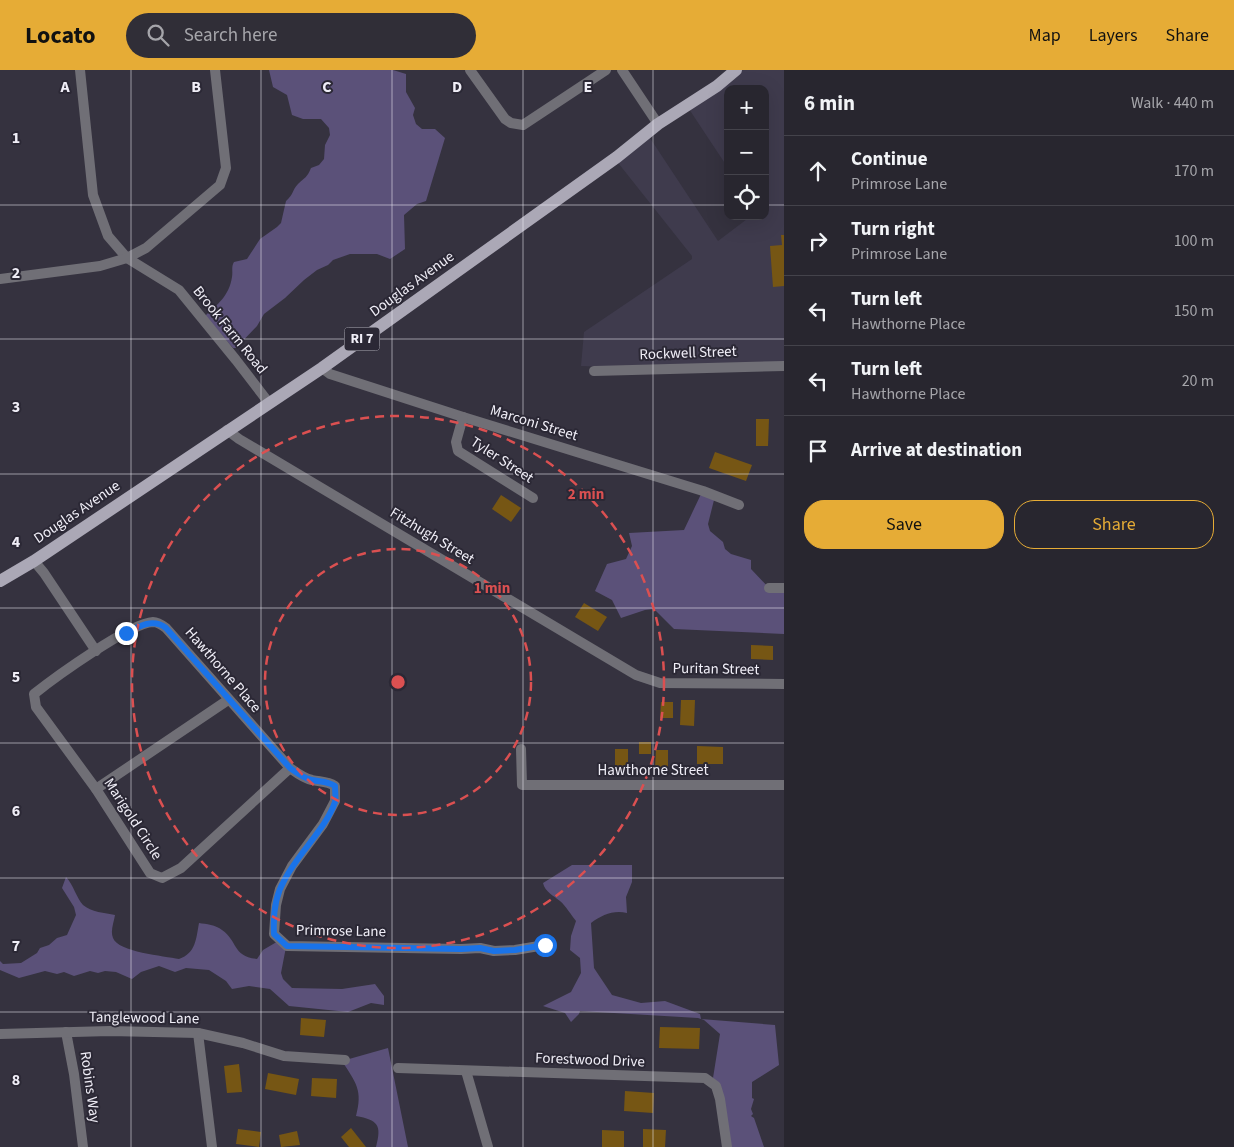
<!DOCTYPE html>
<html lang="en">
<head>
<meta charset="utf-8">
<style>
  body { margin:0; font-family:"Source Sans 3",sans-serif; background:#302e37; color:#f1f3f6 }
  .controls { position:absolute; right:15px; top:15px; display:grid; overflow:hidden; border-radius:10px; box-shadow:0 5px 20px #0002 }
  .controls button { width:45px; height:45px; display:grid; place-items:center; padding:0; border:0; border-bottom:1px solid #44434b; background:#28262f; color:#f1f3f6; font:25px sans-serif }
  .stop { position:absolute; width:15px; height:15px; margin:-11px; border:4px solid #1a73e8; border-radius:50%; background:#fff }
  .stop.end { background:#1a73e8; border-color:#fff; box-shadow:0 1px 5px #0008 }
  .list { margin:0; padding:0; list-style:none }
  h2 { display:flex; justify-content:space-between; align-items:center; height:65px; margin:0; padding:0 20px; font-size:21px }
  h2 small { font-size:16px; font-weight:400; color:#a5a5aa }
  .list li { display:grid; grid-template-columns:32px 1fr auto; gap:15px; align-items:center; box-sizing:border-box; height:70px; padding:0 20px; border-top:1px solid #44434b }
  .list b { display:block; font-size:19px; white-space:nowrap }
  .list p { margin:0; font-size:16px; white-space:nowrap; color:#a5a5aa }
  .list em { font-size:16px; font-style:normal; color:#a5a5aa }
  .actions { display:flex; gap:10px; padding:15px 20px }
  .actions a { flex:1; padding:11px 0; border:1px solid #e6ac36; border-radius:20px; text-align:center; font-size:18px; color:#e6ac36 }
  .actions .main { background:#e6ac36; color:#111 }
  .icon { flex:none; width:28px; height:28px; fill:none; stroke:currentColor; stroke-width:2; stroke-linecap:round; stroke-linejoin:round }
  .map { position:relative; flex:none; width:784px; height:1077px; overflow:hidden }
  header { display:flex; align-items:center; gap:30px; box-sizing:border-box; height:70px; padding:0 25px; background:#e6ac36; color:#111 }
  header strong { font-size:24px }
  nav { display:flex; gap:28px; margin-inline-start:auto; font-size:18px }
  .search { width:350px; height:45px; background:#302e37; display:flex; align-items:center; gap:12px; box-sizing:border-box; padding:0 18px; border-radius:28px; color:#a5a5aa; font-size:19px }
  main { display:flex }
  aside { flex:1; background:#28262f }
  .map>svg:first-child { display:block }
  .built { fill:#3f3b4d }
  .green { fill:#5b5179 }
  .building { fill:#765614 }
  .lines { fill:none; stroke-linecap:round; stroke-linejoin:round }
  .minor { stroke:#706f76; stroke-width:10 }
  .primary { stroke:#aba8b6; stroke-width:12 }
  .route { stroke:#1a73e8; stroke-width:6 }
  .grid { fill:none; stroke:#f0eef7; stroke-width:1; stroke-opacity:0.55 }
  .ring { fill:none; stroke:#db5051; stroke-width:2.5; stroke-dasharray:9 6 }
  .labels { text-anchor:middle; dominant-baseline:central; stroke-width:4; stroke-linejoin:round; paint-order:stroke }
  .shield { fill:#2b2835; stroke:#b5b3bd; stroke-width:1 }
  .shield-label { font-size:14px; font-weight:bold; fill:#f0eef7 }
  .street-label { font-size:15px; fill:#f0eef7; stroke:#2b2835 }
  .grid-label { font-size:16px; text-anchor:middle; font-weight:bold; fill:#f0eef7; stroke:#2b2835; stroke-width:4; stroke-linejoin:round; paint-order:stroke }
  .centre { fill:#db5051; stroke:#2b2835; stroke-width:2.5 }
  .ring-label { font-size:15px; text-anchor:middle; font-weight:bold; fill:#db5051; stroke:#2b2835; stroke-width:4; stroke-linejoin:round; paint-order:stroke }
</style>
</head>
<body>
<header>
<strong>Locato</strong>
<div class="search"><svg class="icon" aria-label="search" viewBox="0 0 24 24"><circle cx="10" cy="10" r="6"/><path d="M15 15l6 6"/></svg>Search here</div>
<nav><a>Map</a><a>Layers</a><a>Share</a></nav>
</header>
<main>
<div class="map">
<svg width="784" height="1077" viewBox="0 0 784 1077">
  <rect width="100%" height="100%" fill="#35323f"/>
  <polygon class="built" points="737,0 784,0 784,297 663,299 581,296 584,262 692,189 692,186 615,89 648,65 718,171 751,146 765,146 765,19 728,19 728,98 687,36"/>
  <g class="green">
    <path d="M 269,0 L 393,0 L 406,4 L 406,22 L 415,38 L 413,45 L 416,54 L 422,59 L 435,59 L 445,68 L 426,131 L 417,134 L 404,145 L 405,179 L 390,189 L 377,184 L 350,184 L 333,190 L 328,195 L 317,200 L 304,210 L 285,228 L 264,244 L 257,256 L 236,278 L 233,278 L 205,246 C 218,234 229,226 232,207 C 233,201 231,197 234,192 L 247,189 L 260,169 L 277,157 L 281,153 L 286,131 C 294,124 292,120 298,114 C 305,107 307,108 311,98 L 319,95 L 324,89 L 325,75 L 330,65 L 329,58 L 321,49 L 303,49 L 292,45 L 287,25 L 273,17 Z"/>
    <polygon points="702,422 715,426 708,454 710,461 723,472 725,479 731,484 751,490 751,499 769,518 784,518 784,564 674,559 654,539 645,540 621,548 612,530 595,521 607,494 626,489 632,476 629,463 684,460"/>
    <path d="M 572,795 L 632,795 L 632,812 L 626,827 L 627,843 C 613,840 602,845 591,853 L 594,898 L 612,925 L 641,933 L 665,931 L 700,944 L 701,949 L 775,955 L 779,995 L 752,1012 L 752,1028 L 754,1029 L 751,1039 L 753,1044 L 751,1046 L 754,1048 L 764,1077 L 729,1077 L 713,1008 L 720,964 L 704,950 L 698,948 L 580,941 L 579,944 L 571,952 L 565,943 L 543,936 L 571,922 L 581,903 L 580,888 L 570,880 L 571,866 L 576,851 C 571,845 566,836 560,831 C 554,826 545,822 543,813 Z"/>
    <path d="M 66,807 C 73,814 77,829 83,835 C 91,842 105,843 115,845 C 114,852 110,861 113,868 C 118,882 164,886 179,889 C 196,883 196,869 199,853 C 206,854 216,855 222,860 C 238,871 232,886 257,889 L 263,880 L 280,870 L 286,877 L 281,903 L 283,909 L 292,918 L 342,919 L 375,914 L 384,926 L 384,935 L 371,933 L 348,942 L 289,936 L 270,919 L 249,916 L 232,919 L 226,911 L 209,900 L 186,898 L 175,902 L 159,896 L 141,902 L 132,909 L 116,902 L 105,901 L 98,903 L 90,901 L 74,906 L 64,902 L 57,904 L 45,901 L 19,908 L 0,900 L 0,891 L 3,894 L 21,893 L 37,883 L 40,878 L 49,875 L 57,868 L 67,865 L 76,845 L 74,837 L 62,818 Z"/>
    <path d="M 388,978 L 408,1077 L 376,1077 C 382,1055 378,1050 356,1046 C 363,1020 356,1013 342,991 Z"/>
  </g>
  <g class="building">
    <polygon points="781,165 784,165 784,216 773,217 770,176 782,175"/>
    <polygon points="756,349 769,349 768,376 756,376"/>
    <polygon points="715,382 752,395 746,411 709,398"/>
    <polygon points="501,425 521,438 511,452 492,439"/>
    <polygon points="584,533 607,547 598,561 575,547"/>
    <polygon points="751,575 773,576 773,590 751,589"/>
    <polygon points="681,630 695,630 694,656 680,655"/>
    <polygon points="661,632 673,632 673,648 660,648"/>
    <rect x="639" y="672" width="12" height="12"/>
    <polygon points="697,676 723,677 723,694 697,694"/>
    <polygon points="615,679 628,679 628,703 615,702"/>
    <polygon points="656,680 668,680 668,698 655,698"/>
    <polygon points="301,948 326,950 324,967 300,965"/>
    <polygon points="660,957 700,958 699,979 659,978"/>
    <polygon points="239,994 242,1022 227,1023 224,996"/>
    <polygon points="268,1003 299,1009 296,1025 265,1019"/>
    <polygon points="312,1008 337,1009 336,1028 311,1026"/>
    <polygon points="625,1021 654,1023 653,1043 624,1041"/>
    <polygon points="351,1058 366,1077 349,1077 341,1067"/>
    <polygon points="238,1059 261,1062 259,1077 236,1074"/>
    <polygon points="643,1059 666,1060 665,1077 643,1077"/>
    <polygon points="602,1060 624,1061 624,1077 602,1077"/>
    <polygon points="297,1061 300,1075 281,1077 279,1065"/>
  </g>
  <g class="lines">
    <g class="minor">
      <polyline points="80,0 93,125 108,166 127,188 179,220 236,290 269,333"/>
      <polyline points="470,0 505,49 511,53 523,55 606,0"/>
      <polyline points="622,0 658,54"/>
      <polyline points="0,209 100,196 127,188 146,178 220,115 226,98 215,0"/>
      <polyline points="322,298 330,304 463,347 703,421 739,435"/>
      <polyline points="594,301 784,296"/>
      <polyline points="463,347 456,372 458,381 533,428"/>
      <polyline points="227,360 239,369 636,605 660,613 784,614"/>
      <polyline points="34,491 44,503 96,581"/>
      <polyline points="769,518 784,518"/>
      <polyline points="521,679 522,715 784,715"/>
      <path d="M 290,698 L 181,798 L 162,808 L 150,803 L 96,719 L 36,637 L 34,624 C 54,608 130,553 153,552 C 158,552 162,555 166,558 L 290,698 C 297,703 303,708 312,710 C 320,712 327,711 335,716 L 335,731 L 323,754 L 292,796 L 280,819 L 276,835 L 274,864 L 287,876 L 461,879 L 480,878 L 494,881 L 515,880 L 545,875"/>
      <polyline points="96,719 228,630"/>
      <polyline points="66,962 74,1004 83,1077"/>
      <polyline points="198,963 212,1077"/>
      <polyline points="0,964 110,961 198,963 243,973 284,986 345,990"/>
      <polyline points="398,998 705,1008 716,1016 720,1029 727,1077"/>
      <polyline points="466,1001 488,1077"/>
    </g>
    <polyline class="primary" points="0,511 34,491 322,298 617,87 658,54 717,16 736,0"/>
  </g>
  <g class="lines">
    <path class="route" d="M 126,563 C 139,556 153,548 166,558 L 290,698 C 297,703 303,708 312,710 C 321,712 327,711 335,716 C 335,721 336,728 335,732 C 327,757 296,786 284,811 C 275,826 273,846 274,864 L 287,876 L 461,879 L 480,878 L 494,881 L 515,880 L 545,875"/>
  </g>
  <path class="grid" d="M 131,0 L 131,1077M 261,0 L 261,1077M 392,0 L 392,1077M 523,0 L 523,1077M 653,0 L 653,1077M 0,135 L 728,135M 765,135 L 784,135M 0,269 L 784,269M 0,404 L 784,404M 0,538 L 784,538M 0,673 L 784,673M 0,808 L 784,808M 0,942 L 784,942"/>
  <g class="ring">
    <circle cx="398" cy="612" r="133"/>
    <circle cx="398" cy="612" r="266"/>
  </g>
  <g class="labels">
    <rect class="shield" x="344.5" y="257.5" width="35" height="23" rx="4"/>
    <g class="shield-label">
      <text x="362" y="269">RI 7</text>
    </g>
    <g class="street-label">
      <text transform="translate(412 214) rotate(-36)">Douglas Avenue</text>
      <text transform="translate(230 260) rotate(51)">Brook Farm Road</text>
      <text transform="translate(688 283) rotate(-2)">Rockwell Street</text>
      <text transform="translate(534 353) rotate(17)">Marconi Street</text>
      <text transform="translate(502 390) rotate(33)">Tyler Street</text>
      <text transform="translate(77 442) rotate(-34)">Douglas Avenue</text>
      <text transform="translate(432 466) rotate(31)">Fitzhugh Street</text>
      <text transform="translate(716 599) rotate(1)">Puritan Street</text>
      <text transform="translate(223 600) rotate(49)">Hawthorne Place</text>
      <text x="653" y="700">Hawthorne Street</text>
      <text transform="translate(133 749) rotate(57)">Marigold Circle</text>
      <text transform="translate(341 861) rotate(1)">Primrose Lane</text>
      <text transform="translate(144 948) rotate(1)">Tanglewood Lane</text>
      <text transform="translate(590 990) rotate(2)">Forestwood Drive</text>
      <text transform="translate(90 1017) rotate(82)">Robins Way</text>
    </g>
  </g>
  <g class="grid-label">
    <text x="65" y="22">A</text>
    <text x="196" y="22">B</text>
    <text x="327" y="22">C</text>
    <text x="457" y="22">D</text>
    <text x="588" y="22">E</text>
    <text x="16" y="73">1</text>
    <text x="16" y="208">2</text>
    <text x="16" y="342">3</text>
    <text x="16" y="477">4</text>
    <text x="16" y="612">5</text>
    <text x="16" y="746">6</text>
    <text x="16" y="881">7</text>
    <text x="16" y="1015">8</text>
  </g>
  <circle cx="398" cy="612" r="8" class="centre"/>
  <g class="ring-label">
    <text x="586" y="429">2 min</text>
    <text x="492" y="523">1 min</text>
  </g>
</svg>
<div class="controls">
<button>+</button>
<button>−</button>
<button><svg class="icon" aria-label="locate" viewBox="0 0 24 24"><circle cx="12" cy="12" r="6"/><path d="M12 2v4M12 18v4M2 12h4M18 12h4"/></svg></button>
</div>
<div class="stop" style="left:545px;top:875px"></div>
<div class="stop end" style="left:126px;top:563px"></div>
</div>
<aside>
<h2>6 min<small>Walk · 440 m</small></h2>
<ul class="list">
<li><svg class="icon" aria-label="ahead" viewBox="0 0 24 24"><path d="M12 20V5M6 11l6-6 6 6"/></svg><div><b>Continue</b><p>Primrose Lane</p></div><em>170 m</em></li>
<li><svg class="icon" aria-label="right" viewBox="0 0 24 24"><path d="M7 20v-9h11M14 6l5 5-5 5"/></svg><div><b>Turn right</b><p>Primrose Lane</p></div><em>100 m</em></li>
<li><svg class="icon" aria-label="left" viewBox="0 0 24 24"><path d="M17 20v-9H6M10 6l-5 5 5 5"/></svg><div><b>Turn left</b><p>Hawthorne Place</p></div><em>150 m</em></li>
<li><svg class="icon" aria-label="left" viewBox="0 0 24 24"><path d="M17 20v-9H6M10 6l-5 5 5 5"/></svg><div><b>Turn left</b><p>Hawthorne Place</p></div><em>20 m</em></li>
<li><svg class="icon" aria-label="arrive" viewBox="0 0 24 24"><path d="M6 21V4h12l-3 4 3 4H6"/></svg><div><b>Arrive at destination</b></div></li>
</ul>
<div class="actions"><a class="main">Save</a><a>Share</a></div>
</aside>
</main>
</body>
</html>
